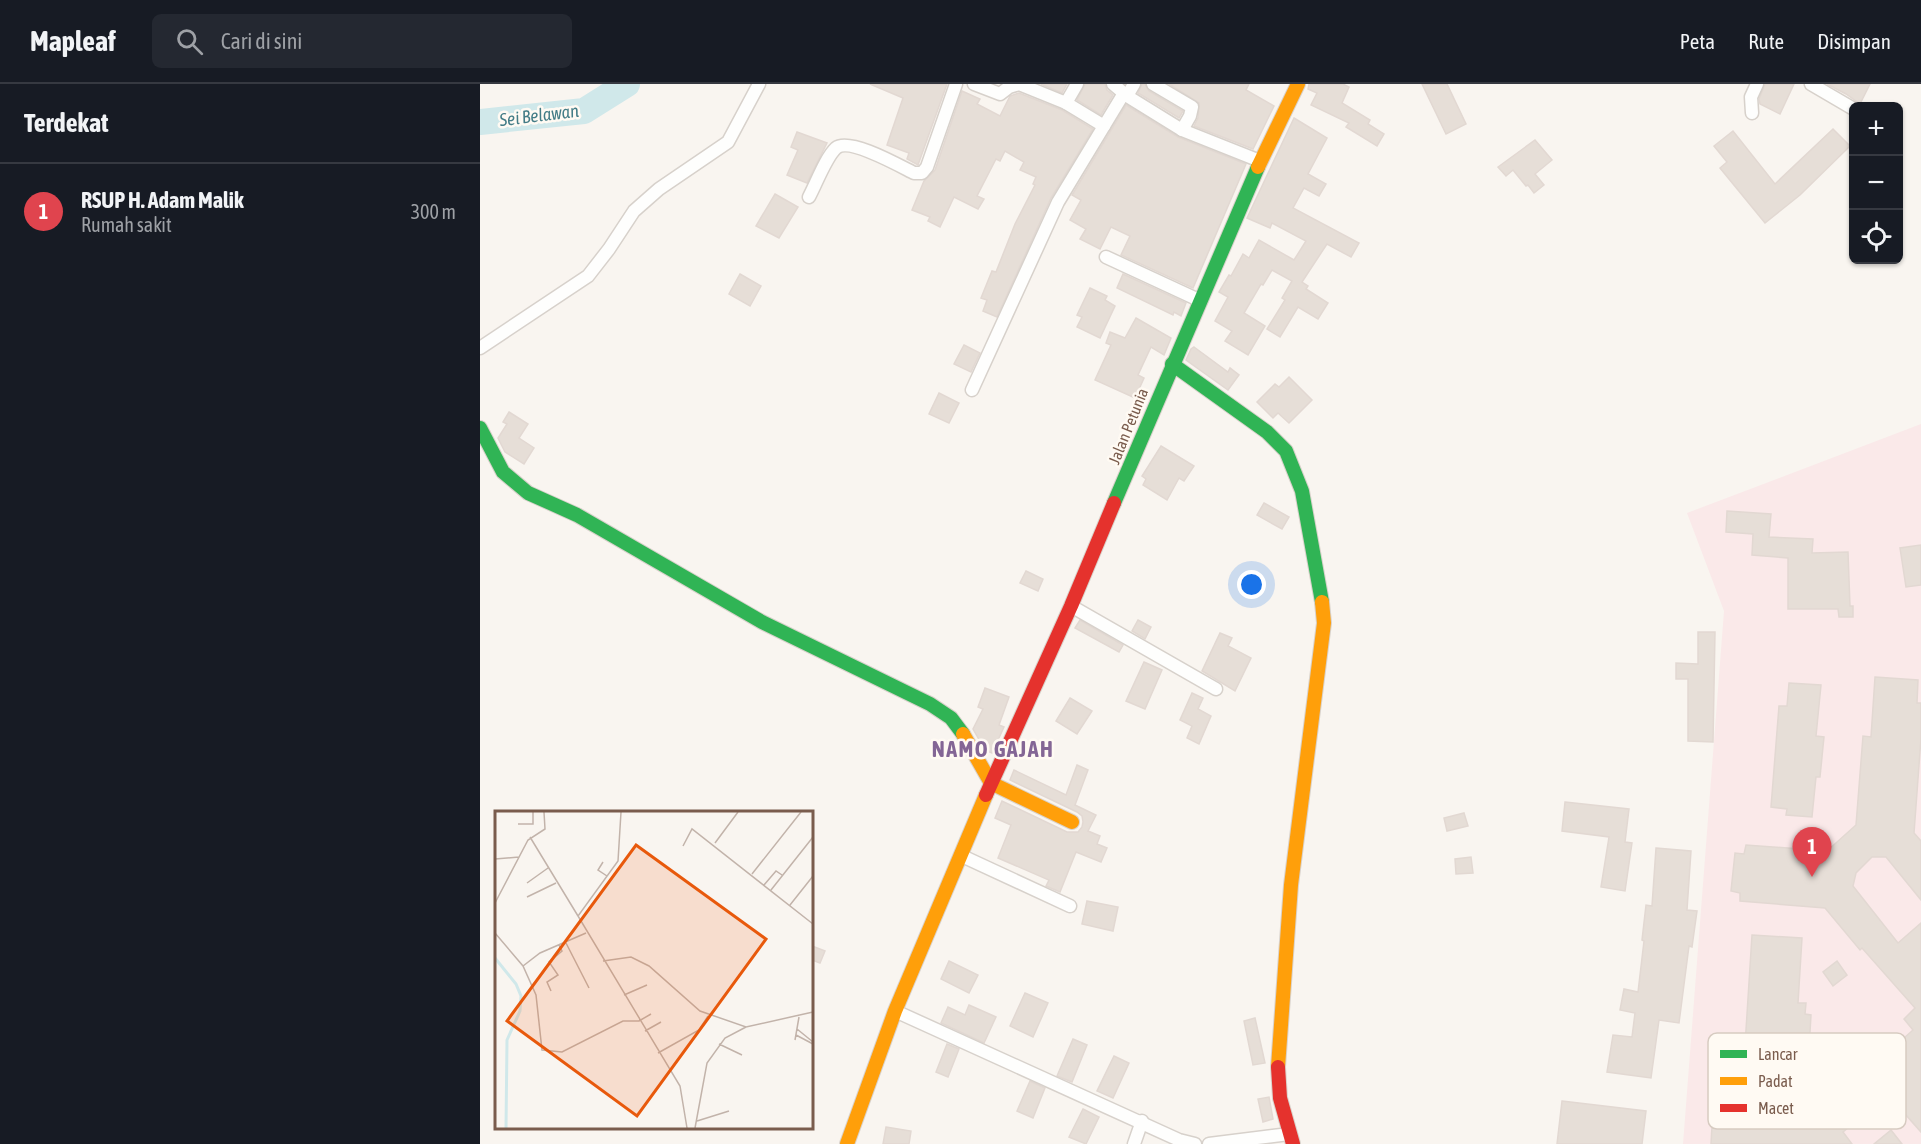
<!DOCTYPE html>
<html lang="id">
<head>
<meta charset="utf-8">
<style>
  body { margin:0; font-family:"Asap Condensed",sans-serif; background:#242831; color:#f1f3f6 }
  .controls { position:absolute; right:18px; top:18px; display:grid; overflow:hidden; border-radius:9px; box-shadow:0 2px 4px #0004 }
  .controls button { width:54px; height:54px; display:grid; place-items:center; padding:0; border:0; border-bottom:2px solid #363941; background:#171b24; color:#f1f3f6; font:30px sans-serif }
  .you { position:absolute; left:772px; top:501px; width:21px; height:21px; margin:-15px; border:4px solid #fff; border-radius:50%; background:#1a73e8; box-shadow:0 0 0 9px #1a73e833 }
  .badge { display:grid; place-items:center; width:39px; height:39px; border-radius:50%; background:#a69286; color:#fff; font-size:20px; font-weight:700 }
  .pin { position:absolute; translate:-50% -50px; filter:drop-shadow(0 2px 3px #0008) }
  .pin::after { content:''; position:absolute; top:32px; width:21px; height:18px; background:inherit; clip-path:polygon(0 0,100% 0,50% 100%) }
  .list { margin:0; padding:0; list-style:none }
  h2 { display:flex; justify-content:space-between; align-items:center; height:78px; margin:0; padding:0 24px; font-size:26px }
  h2 small { font-size:20px; font-weight:400; color:#9ea1a6 }
  .list li { display:grid; grid-template-columns:39px 1fr auto; gap:18px; align-items:center; box-sizing:border-box; height:96px; padding:0 24px; border-top:2px solid #363941 }
  .list b { display:block; font-size:22px; white-space:nowrap }
  .list p { margin:0; font-size:20px; white-space:nowrap; color:#9ea1a6 }
  .list em { font-size:20px; font-style:normal; color:#9ea1a6 }
  .icon { flex:none; width:33px; height:33px; fill:none; stroke:currentColor; stroke-width:2; stroke-linecap:round; stroke-linejoin:round }
  .map { position:relative; flex:none; width:1441px; height:1060px; overflow:hidden }
  header { display:flex; align-items:center; gap:36px; box-sizing:border-box; height:84px; padding:0 30px; background:#171b24; border-bottom:2px solid #363941 }
  header strong { font-size:28px }
  nav { display:flex; gap:33px; margin-inline-start:auto; font-size:21px }
  .search { width:420px; height:54px; background:#242831; display:flex; align-items:center; gap:15px; box-sizing:border-box; padding:0 21px; border-radius:9px; color:#9ea1a6; font-size:22px }
  main { display:flex }
  aside { flex:1; background:#171b24 }
  .map>svg:first-child { display:block }
  .medical { fill:#fae9e9 }
  .lines { fill:none; stroke-linecap:round; stroke-linejoin:round }
  .river { stroke:#d0e8ea; stroke-width:26 }
  .building { fill:#e6ded7; stroke:#e2d8d2; stroke-width:1.5 }
  .street-casing { stroke:#d7d1cb; stroke-width:15 }
  .fast-casing { stroke:#d9d2cb; stroke-width:16 }
  .slow-casing { stroke:#d9d2cb; stroke-width:16 }
  .jam-casing { stroke:#d9d2cb; stroke-width:16 }
  .street { stroke:#fefefd; stroke-width:12 }
  .fast { stroke:#30b455; stroke-width:14 }
  .slow { stroke:#ff9f0a; stroke-width:14 }
  .jam { stroke:#e5322d; stroke-width:14 }
  .labels { text-anchor:middle; dominant-baseline:central; stroke-width:5; stroke-linejoin:round; paint-order:stroke }
  .street-label { font-size:16px; fill:#7a5c4d; stroke:#fffaf3 }
  .water-label { font-size:18px; font-style:italic; fill:#437c86; stroke:#fffaf3 }
  .district-label { font-size:22px; font-weight:bold; letter-spacing:1.5px; fill:#846695; stroke:#fffaf3 }
  .inset-river { fill:none; stroke:#d0e8ea; stroke-width:3 }
  .inset-road { fill:none; stroke:#c2b3aa; stroke-width:1.5 }
  .view { fill:#e8590c; fill-opacity:0.15; stroke:#e8590c; stroke-width:3 }
  .inset-edge { fill:none; stroke:#7a5c4d; stroke-width:3 }
  .key { fill:#fffaf3; stroke:#d7cbc1; stroke-width:1.5 }
  .key-label { font-size:16px; fill:#7a5c4d }
</style>
</head>
<body>
<header>
<strong>Mapleaf</strong>
<div class="search"><svg class="icon" aria-label="search" viewBox="0 0 24 24"><circle cx="10" cy="10" r="6"/><path d="M15 15l6 6"/></svg>Cari di sini</div>
<nav><a>Peta</a><a>Rute</a><a>Disimpan</a></nav>
</header>
<main>
<aside>
<h2>Terdekat<small></small></h2>
<ul class="list">
<li><span class="badge" style="background:#e0444e">1</span><div><b>RSUP H. Adam Malik</b><p>Rumah sakit</p></div><em>300 m</em></li>
</ul>
</aside>
<div class="map">
<svg width="1441" height="1060" viewBox="0 0 1441 1060">
  <rect width="100%" height="100%" fill="#f9f5f0"/>
  <polygon class="medical" points="1441,340 1441,1060 1203,1060 1244,527 1207,429"/>
  <g class="lines">
    <polyline class="river" points="0,38 104,27 147,0"/>
  </g>
  <g class="building">
    <polygon points="390,0 467,0 438,81 427,75 429,69 407,61 423,14"/>
    <polygon points="561,0 587,0 582,9"/>
    <polygon points="605,0 625,0 627,6 633,11 621,31 597,16"/>
    <polygon points="662,0 665,0 669,7 703,27 699,34 658,9"/>
    <polygon points="689,0 769,0 766,6 794,22 773,65 714,42 718,34 719,19"/>
    <polygon points="829,0 863,0 869,3 862,19 890,36 888,40 904,50 897,62 866,43 869,39 831,21 837,9 828,5"/>
    <polygon points="942,0 967,0 986,40 966,50"/>
    <polygon points="1285,0 1314,0 1300,30 1280,20 1279,15"/>
    <polygon points="1347,0 1390,0 1380,20 1366,10"/>
    <polygon points="482,7 500,15 497,20 520,32 530,12 539,9 582,26 613,45 571,114 517,233 503,227 507,216 501,214 512,187 516,188 535,140 555,101 553,100 556,93 540,86 544,78 525,67 520,77 516,75 497,112 504,115 498,125 474,113 460,143 448,137 450,133 432,126 444,97 455,86"/>
    <polygon points="646,21 698,53 766,80 713,204 641,171 650,152 631,143 620,165 600,155 606,145 590,136 601,116 592,111"/>
    <polygon points="814,34 847,54 828,90 846,100 839,112 824,104 813,124 879,159 871,173 847,160 822,198 828,202 826,205 848,219 838,235 818,223 800,253 787,245 805,216 802,214 812,197 792,186 783,201 781,200 764,229 785,242 768,271 745,257 752,247 735,237 748,213 739,208 749,191 751,192 763,170 769,174 779,156 814,176 826,157 792,139 790,144 767,134"/>
    <polygon points="1353,45 1370,62 1320,111 1285,139 1240,84 1247,78 1234,62 1253,47 1295,100"/>
    <polygon points="317,48 347,59 327,99 307,91 318,66 311,63"/>
    <polygon points="1055,56 1072,76 1055,90 1064,101 1054,109 1048,101 1046,102 1033,86 1026,92 1018,83"/>
    <polygon points="295,110 318,123 299,154 276,142"/>
    <polygon points="260,190 281,202 270,222 249,210"/>
    <polygon points="643,190 706,219 701,232 694,228 693,231 637,204"/>
    <polygon points="610,204 627,212 625,216 635,222 620,254 597,243 602,233 597,231"/>
    <polygon points="656,234 691,254 684,271 671,263 658,291 664,294 655,314 615,296 631,261 626,259 630,248 645,254"/>
    <polygon points="484,261 500,269 491,288 474,280"/>
    <polygon points="714,263 748,288 750,284 759,291 748,306 706,276 711,265"/>
    <polygon points="809,293 832,316 809,339 798,329 793,334 777,318 795,300 799,303"/>
    <polygon points="459,309 479,319 469,339 449,330"/>
    <polygon points="29,328 48,340 39,354 54,364 44,380 25,368 18,354 27,340 23,338"/>
    <polygon points="681,362 714,382 704,397 699,394 687,416 663,401 666,395 662,392"/>
    <polygon points="784,419 809,433 802,445 777,431"/>
    <polygon points="1247,427 1291,430 1289,453 1333,455 1332,469 1368,468 1370,522 1373,522 1373,533 1359,533 1358,525 1308,525 1308,474 1272,471 1273,450 1246,448"/>
    <polygon points="1441,461 1441,501 1426,503 1420,464"/>
    <polygon points="546,487 563,495 558,507 540,499"/>
    <polygon points="600,536 643,561 639,568 595,544"/>
    <polygon points="658,536 671,543 665,555 652,547"/>
    <polygon points="1218,548 1235,548 1233,658 1208,657 1208,595 1196,595 1196,579 1218,580"/>
    <polygon points="740,549 752,554 748,562 771,574 755,607 722,587"/>
    <polygon points="664,578 682,586 665,625 646,617"/>
    <polygon points="1395,593 1438,596 1437,619 1441,619 1441,654 1434,749 1441,757 1441,816 1406,773 1392,773 1376,789 1373,802 1418,859 1441,839 1441,1048 1387,987 1433,946 1424,935 1435,924 1382,864 1380,866 1345,824 1260,817 1260,809 1251,807 1255,769 1264,770 1266,761 1347,767 1376,741 1383,652 1391,653"/>
    <polygon points="1309,599 1341,601 1336,652 1344,653 1340,693 1336,693 1332,733 1306,731 1307,725 1291,723 1299,622 1307,622"/>
    <polygon points="505,604 529,613 519,641 524,643 512,669 505,666 493,645 503,625 498,623"/>
    <polygon points="712,609 723,614 718,625 731,632 719,660 707,654 712,642 700,636"/>
    <polygon points="590,614 612,627 597,650 576,637"/>
    <polygon points="597,681 608,686 595,721 616,731 608,747 620,752 617,760 627,764 621,778 596,768 580,808 566,802 569,796 518,774 531,741 515,734 522,717 587,748 598,748 602,743 603,738 602,732 597,728 530,696 534,686 586,711"/>
    <polygon points="1085,718 1149,725 1145,758 1152,759 1145,807 1121,803 1129,753 1082,747"/>
    <polygon points="984,729 988,742 967,747 964,734"/>
    <polygon points="1176,764 1211,767 1207,826 1217,827 1212,863 1209,862 1199,939 1179,936 1171,994 1127,988 1133,951 1152,953 1155,929 1140,926 1144,905 1158,908 1164,857 1162,856 1166,821 1172,822"/>
    <polygon points="991,773 993,789 976,790 975,775"/>
    <polygon points="607,817 638,823 633,847 602,840"/>
    <polygon points="1272,851 1322,854 1318,919 1326,919 1325,930 1331,931 1329,965 1323,965 1322,974 1318,974 1315,1028 1332,1028 1367,998 1391,1025 1363,1048 1372,1060 1231,1060 1233,1024 1261,1025"/>
    <polygon points="332,862 345,867 340,879 332,876"/>
    <polygon points="469,877 498,891 489,909 461,895"/>
    <polygon points="1357,877 1367,891 1353,902 1343,888"/>
    <polygon points="545,909 568,919 553,953 530,942"/>
    <polygon points="489,921 516,933 504,959 461,939 468,923 485,931"/>
    <polygon points="775,934 785,979 773,981 764,937"/>
    <polygon points="593,955 607,961 592,998 577,992"/>
    <polygon points="467,960 479,965 468,993 456,988"/>
    <polygon points="634,972 649,979 633,1014 617,1007"/>
    <polygon points="550,997 565,1004 553,1034 537,1027"/>
    <polygon points="789,1013 793,1035 783,1038 778,1015"/>
    <polygon points="1082,1017 1166,1027 1162,1060 1077,1060"/>
    <polygon points="603,1025 619,1033 606,1060 589,1053"/>
    <polygon points="406,1043 431,1047 429,1060 403,1060"/>
    <polygon points="1411,1046 1422,1060 1394,1060"/>
  </g>
  <g class="lines">
    <defs>
      <g id="street">
        <polyline points="494,0 520,10 529,3 539,0 586,19 597,0"/>
        <polyline points="633,0 647,12 702,46 780,77"/>
        <polyline points="673,0 712,23 710,32 702,46"/>
        <polyline points="1331,0 1372,24"/>
        <polyline points="647,12 654,0"/>
        <polyline points="586,19 624,42"/>
        <polyline points="1272,29 1271,13 1277,0"/>
        <path d="M 329,113 C 336,100 346,73 356,64 C 369,53 420,82 434,89 L 442,89 L 447,83 L 476,0"/>
        <polyline points="626,173 721,217"/>
        <polyline points="0,264 108,192 129,165 154,127 179,105 248,58 279,0"/>
        <polyline points="492,306 578,118 644,9"/>
        <polyline points="591,522 736,605"/>
        <polyline points="482,772 590,822"/>
        <polyline points="415,927 699,1056 715,1060"/>
        <polyline points="654,1060 662,1037"/>
        <polyline points="729,1060 809,1050"/>
      </g>
      <g id="fast">
        <polyline points="692,280 787,348 806,367 822,407 842,518"/>
        <polyline points="0,344 23,388 48,409 97,431 282,538 450,620 471,634 483,650"/>
        <polyline points="634,419 778,83"/>
      </g>
      <g id="slow">
        <polyline points="778,83 818,0"/>
        <polyline points="483,650 511,699 592,738"/>
        <polyline points="798,983 811,801 844,539 842,518"/>
        <polyline points="367,1060 415,927 506,711"/>
      </g>
      <g id="jam">
        <polyline points="506,711 591,522 634,419"/>
        <polyline points="798,983 800,1014 813,1060"/>
      </g>
    </defs>
    <use href="#street" class="street-casing"/>
    <use href="#fast" class="fast-casing"/>
    <use href="#slow" class="slow-casing"/>
    <use href="#jam" class="jam-casing"/>
    <use href="#street" class="street"/>
    <use href="#fast" class="fast"/>
    <use href="#slow" class="slow"/>
    <use href="#jam" class="jam"/>
  </g>
  <g class="labels">
    <g class="street-label">
      <text transform="translate(648 342) rotate(-68)">Jalan Petunia</text>
    </g>
    <g class="water-label">
      <text transform="translate(59 31) rotate(-7)">Sei Belawan</text>
    </g>
    <g class="district-label">
      <text x="513" y="665">NAMO GAJAH</text>
    </g>
  </g>
  <g transform="translate(15 727)">
    <rect width="318" height="318" fill="#f9f5f0"/>
    <path class="inset-river" d="M 0,147 L 21,173 L 26,185 L 25,200 L 12,229 L 11,317"/>
    <path class="inset-road" d="M 126,1 L 123,50 L 83,105 L 185,275 L 192,317M 23,13 L 38,13 L 38,1M 35,26 L 83,105M 220,32 L 243,1M 188,35 L 197,18 L 318,113M 0,48 L 24,46M 108,51 L 103,59 L 112,65M 257,63 L 306,1M 32,72 L 53,57M 269,74 L 281,60 L 287,64M 276,79 L 318,26M 32,86 L 61,72M 0,92 L 33,29 L 50,18 L 49,1M 295,94 L 318,65M 0,122 L 28,155 L 41,184 L 47,239 L 67,241 L 128,210 L 144,210 L 156,203M 71,132 L 94,177M 108,150 L 136,146 L 154,155 L 205,200 L 251,216 L 318,201M 28,155 L 45,142 L 91,122M 56,180 L 52,171 L 63,164 L 54,151 L 67,140 L 64,134M 129,184 L 152,174M 302,218 L 318,231M 150,220 L 166,211M 301,224 L 318,233M 300,229 L 304,206M 224,233 L 247,244M 163,242 L 204,219 L 213,205M 202,310 L 234,300M 200,317 L 212,252 L 230,227 L 251,216"/>
    <path class="view" d="M 141,34 L 271,128 L 142,305 L 12,210 Z"/>
    <rect width="318" height="318" class="inset-edge"/>
  </g>
  <rect x="1228" y="949" width="198" height="96" rx="9" class="key"/>
  <rect x="1240" y="966" width="27" height="8" fill="#30b455"/>
  <rect x="1240" y="993" width="27" height="8" fill="#ff9f0a"/>
  <rect x="1240" y="1020" width="27" height="8" fill="#e5322d"/>
  <g class="key-label">
    <text x="1278" y="976">Lancar</text>
    <text x="1278" y="1003">Padat</text>
    <text x="1278" y="1030">Macet</text>
  </g>
</svg>
<div class="controls">
<button>+</button>
<button>−</button>
<button><svg class="icon" aria-label="locate" viewBox="0 0 24 24"><circle cx="12" cy="12" r="6"/><path d="M12 2v4M12 18v4M2 12h4M18 12h4"/></svg></button>
</div>
<div class="you"></div>
<div class="pin badge" style="left:1332px;top:793px;background:#e0444e">1</div>
</div>
</main>
</body>
</html>
